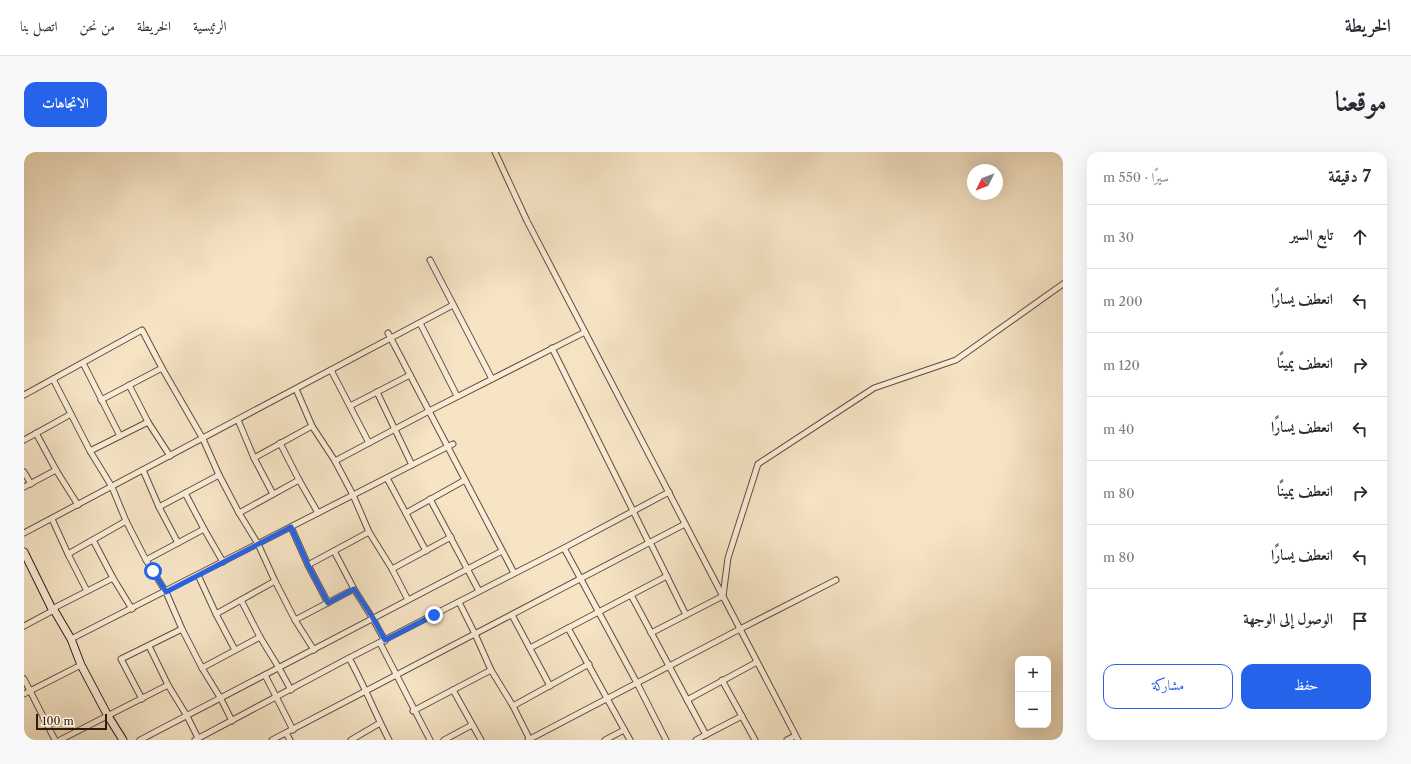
<!DOCTYPE html>
<html lang="ar">
<head>
<meta charset="utf-8">
<style>
  body { margin:0; font-family:"Libre Caslon Text",Amiri,serif; background:#f7f7f7; color:#2b2b33; direction:rtl }
  .controls { position:absolute; right:12px; bottom:12px; display:grid; overflow:hidden; border-radius:8px; box-shadow:0 4px 16px #0002 }
  .controls button { width:36px; height:36px; display:grid; place-items:center; padding:0; border:0; border-bottom:1px solid #e1e1e2; background:#fff; color:#2b2b33; font:20px sans-serif }
  .compass { position:absolute; left:943px; top:12px; width:36px; height:36px; border-radius:50%; background:#fff; box-shadow:0 4px 16px #0002; rotate:227deg }
  .scale { position:absolute; left:12px; bottom:10px; width:71px; box-sizing:border-box; padding-left:4px; border:2px solid #311b0c; border-top:0; font-size:11px; line-height:14px; white-space:nowrap; color:#311b0c; -webkit-text-stroke:3px #f9edd9; paint-order:stroke }
  .stop { position:absolute; width:12px; height:12px; margin:-9px; border:3px solid #2563eb; border-radius:50%; background:#fff }
  .stop.end { background:#2563eb; border-color:#fff; box-shadow:0 1px 4px #0008 }
  .list { margin:0; padding:0; list-style:none }
  h2 { display:flex; justify-content:space-between; align-items:center; height:52px; margin:0; padding:0 16px; font-size:17px }
  h2 small { font-size:13px; font-weight:400; color:#7c7c81 }
  .list li { display:grid; grid-template-columns:26px 1fr auto; gap:12px; align-items:center; box-sizing:border-box; height:64px; padding:0 16px; border-top:1px solid #e1e1e2 }
  .list b { display:block; font-size:15px; white-space:nowrap }
  .list em { font-size:13px; font-style:normal; color:#7c7c81 }
  .actions { display:flex; gap:8px; padding:12px 16px }
  .actions a { flex:1; padding:9px 0; border:1px solid #2563eb; border-radius:12px; text-align:center; font-size:14px; color:#2563eb }
  .actions .main { background:#2563eb; color:#fff }
  .icon { flex:none; width:22px; height:22px; fill:none; stroke:currentColor; stroke-width:2; stroke-linecap:round; stroke-linejoin:round }
  .map { position:relative; flex:none; width:1039px; height:588px; overflow:hidden; direction:ltr; border-radius:12px }
  header { display:flex; align-items:center; gap:24px; box-sizing:border-box; height:56px; padding:0 20px; background:#fff; border-bottom:1px solid #e1e1e2 }
  header strong { font-size:19px }
  nav { display:flex; gap:22px; margin-inline-start:auto; font-size:14px }
  .intro { display:flex; align-items:center; justify-content:space-between; box-sizing:border-box; height:96px; padding:0 24px }
  h1 { margin:0; font-size:28px }
  .button { padding:10px 18px; border-radius:12px; background:#2563eb; color:#fff; font-size:14px; font-weight:700 }
  main { display:flex; gap:24px; padding:0 24px }
  aside { flex:1; background:#fff; border-radius:12px; box-shadow:0 4px 16px #0002 }
  .map>svg:first-child { display:block }
  .lines { fill:none; stroke-linecap:round; stroke-linejoin:round }
  .street-casing { stroke:#624d3a; stroke-width:7 }
  .secondary-casing { stroke:#311b0c; stroke-width:9 }
  .street { stroke:#f9edd9; stroke-width:5 }
  .secondary { stroke:#f9edd9; stroke-width:7 }
  .route { stroke:#2563eb; stroke-width:5 }
</style>
</head>
<body>
<header>
<strong>الخريطة</strong>
<nav><a>الرئيسية</a><a>الخريطة</a><a>من نحن</a><a>اتصل بنا</a></nav>
</header>
<div class="intro"><h1>موقعنا</h1><a class="button">الاتجاهات</a></div>
<main>
<aside>
<h2>7 دقيقة<small>سيرًا · 550 m</small></h2>
<ul class="list">
<li><svg class="icon" aria-label="ahead" viewBox="0 0 24 24"><path d="M12 20V5M6 11l6-6 6 6"/></svg><div><b>تابع السير</b></div><em>30 m</em></li>
<li><svg class="icon" aria-label="left" viewBox="0 0 24 24"><path d="M17 20v-9H6M10 6l-5 5 5 5"/></svg><div><b>انعطف يسارًا</b></div><em>200 m</em></li>
<li><svg class="icon" aria-label="right" viewBox="0 0 24 24"><path d="M7 20v-9h11M14 6l5 5-5 5"/></svg><div><b>انعطف يمينًا</b></div><em>120 m</em></li>
<li><svg class="icon" aria-label="left" viewBox="0 0 24 24"><path d="M17 20v-9H6M10 6l-5 5 5 5"/></svg><div><b>انعطف يسارًا</b></div><em>40 m</em></li>
<li><svg class="icon" aria-label="right" viewBox="0 0 24 24"><path d="M7 20v-9h11M14 6l5 5-5 5"/></svg><div><b>انعطف يمينًا</b></div><em>80 m</em></li>
<li><svg class="icon" aria-label="left" viewBox="0 0 24 24"><path d="M17 20v-9H6M10 6l-5 5 5 5"/></svg><div><b>انعطف يسارًا</b></div><em>80 m</em></li>
<li><svg class="icon" aria-label="arrive" viewBox="0 0 24 24"><path d="M6 21V4h12l-3 4 3 4H6"/></svg><div><b>الوصول إلى الوجهة</b></div></li>
</ul>
<div class="actions"><a class="main">حفظ</a><a>مشاركة</a></div>
</aside>
<div class="map">
<svg width="1039" height="588" viewBox="0 0 1039 588">
  <rect width="100%" height="100%" fill="#f6e4c5"/>
  <filter id="stains"><feTurbulence type="fractalNoise" baseFrequency=".005" numOctaves="4"/><feColorMatrix values="0 0 0 0 .2 0 0 0 0 .09 0 0 0 0 .02 0 0 0 .5 -.17"/></filter>
  <radialGradient id="worn" r=".72"><stop offset=".6" stop-color="#630" stop-opacity="0"/><stop offset="1" stop-color="#630" stop-opacity=".3"/></radialGradient>
  <g class="lines">
    <defs>
      <g id="street">
        <polyline points="471,0 503,69 774,588"/>
        <polyline points="406,108 468,227"/>
        <polyline points="396,171 433,244"/>
        <polyline points="364,181 490,421"/>
        <polyline points="528,196 625,391"/>
        <polyline points="59,211 96,284"/>
        <polyline points="307,218 345,291"/>
        <polyline points="29,227 66,299 88,335 102,369 122,408 142,440 158,477 178,516 197,547 208,569"/>
        <polyline points="105,233 124,270 146,304"/>
        <polyline points="272,237 288,274 311,309 329,343 345,380 368,417 384,448"/>
        <polyline points="353,240 388,313"/>
        <polyline points="0,243 118,178 138,216 179,287 195,323 215,361 234,392 251,429 271,468 290,498"/>
        <polyline points="77,248 138,216"/>
        <polyline points="326,254 386,223"/>
        <polyline points="214,268 230,306 249,342"/>
        <polyline points="12,281 32,318 54,353"/>
        <polyline points="0,288 47,262"/>
        <polyline points="256,291 275,328 294,361"/>
        <polyline points="66,299 124,270"/>
        <polyline points="230,306 288,274"/>
        <polyline points="311,309 405,259 561,180"/>
        <polyline points="119,318 135,355 154,391"/>
        <polyline points="0,320 7,332"/>
        <polyline points="363,326 402,399"/>
        <polyline points="0,335 32,318"/>
        <polyline points="161,341 180,377 199,410"/>
        <polyline points="406,347 455,439"/>
        <polyline points="135,355 195,323"/>
        <polyline points="215,361 275,328"/>
        <polyline points="382,361 441,328"/>
        <polyline points="28,367 44,402 63,439"/>
        <polyline points="267,375 284,413 304,451"/>
        <polyline points="0,381 429,153"/>
        <polyline points="69,388 89,426 108,457"/>
        <polyline points="626,390 662,463"/>
        <polyline points="540,396 613,531 642,588"/>
        <polyline points="310,399 330,437 349,467 361,489"/>
        <polyline points="44,402 102,369"/>
        <polyline points="122,408 180,377"/>
        <polyline points="284,413 345,380"/>
        <polyline points="368,417 427,385"/>
        <polyline points="174,423 192,462 211,498"/>
        <polyline points="607,443 682,583"/>
        <polyline points="217,448 236,485 255,516 267,538"/>
        <polyline points="435,450 451,482 467,518 489,554 506,588"/>
        <polyline points="28,457 89,426"/>
        <polyline points="192,462 251,429"/>
        <polyline points="488,463 526,534"/>
        <polyline points="271,468 330,437"/>
        <polyline points="0,474 30,458"/>
        <polyline points="544,476 606,588"/>
        <polyline points="627,481 699,444 704,406 734,312 850,236 932,208 1039,132"/>
        <polyline points="47,487 429,292"/>
        <polyline points="356,491 406,588"/>
        <polyline points="125,494 144,533 163,564 174,586"/>
        <polyline points="506,496 643,424"/>
        <path d="M 325,506 C 340,533 351,561 365,588"/>
        <polyline points="178,516 236,485"/>
        <polyline points="241,523 269,578"/>
        <polyline points="0,527 31,588"/>
        <polyline points="698,528 731,588"/>
        <polyline points="429,538 457,588"/>
        <polyline points="0,542 57,513"/>
        <polyline points="118,547 97,507 158,477"/>
        <polyline points="663,548 733,510"/>
        <polyline points="489,554 565,512"/>
        <polyline points="389,559 467,518"/>
        <polyline points="262,581 266,588"/>
        <polyline points="36,588 144,533"/>
        <polyline points="116,588 478,399"/>
        <polyline points="171,588 325,506 540,396 645,340"/>
        <polyline points="248,588 661,372"/>
        <polyline points="327,588 356,571"/>
        <polyline points="420,588 448,573"/>
        <polyline points="504,588 716,477 812,428"/>
        <polyline points="581,588 600,578"/>
        <polyline points="672,588 718,564"/>
        <polyline points="763,588 771,584"/>
      </g>
      <polyline id="secondary" points="0,400 28,457 30,458 47,487 57,513 84,564 99,588"/>
    </defs>
    <use href="#street" class="street-casing"/>
    <use href="#secondary" class="secondary-casing"/>
    <use href="#street" class="street"/>
    <use href="#secondary" class="secondary"/>
  </g>
  <g class="lines">
    <polyline class="route" points="129,419 142,440 267,375 284,413 304,451 330,437 349,466 361,488 410,463"/>
  </g>
  <rect width="100%" height="100%" filter="url(#stains)"/>
  <rect width="100%" height="100%" fill="url(#worn)"/>
</svg>
<div class="controls">
<button>+</button>
<button>−</button>
</div>
<svg class="compass" viewBox="-18 -18 36 36"><path d="M0-13l5 13h-10z" fill="#e53935"/><path d="M0 13l5-13h-10z" fill="#7c7c81"/></svg>
<div class="scale">100 m</div>
<div class="stop" style="left:129px;top:419px"></div>
<div class="stop end" style="left:410px;top:463px"></div>
</div>
</main>
</body>
</html>
